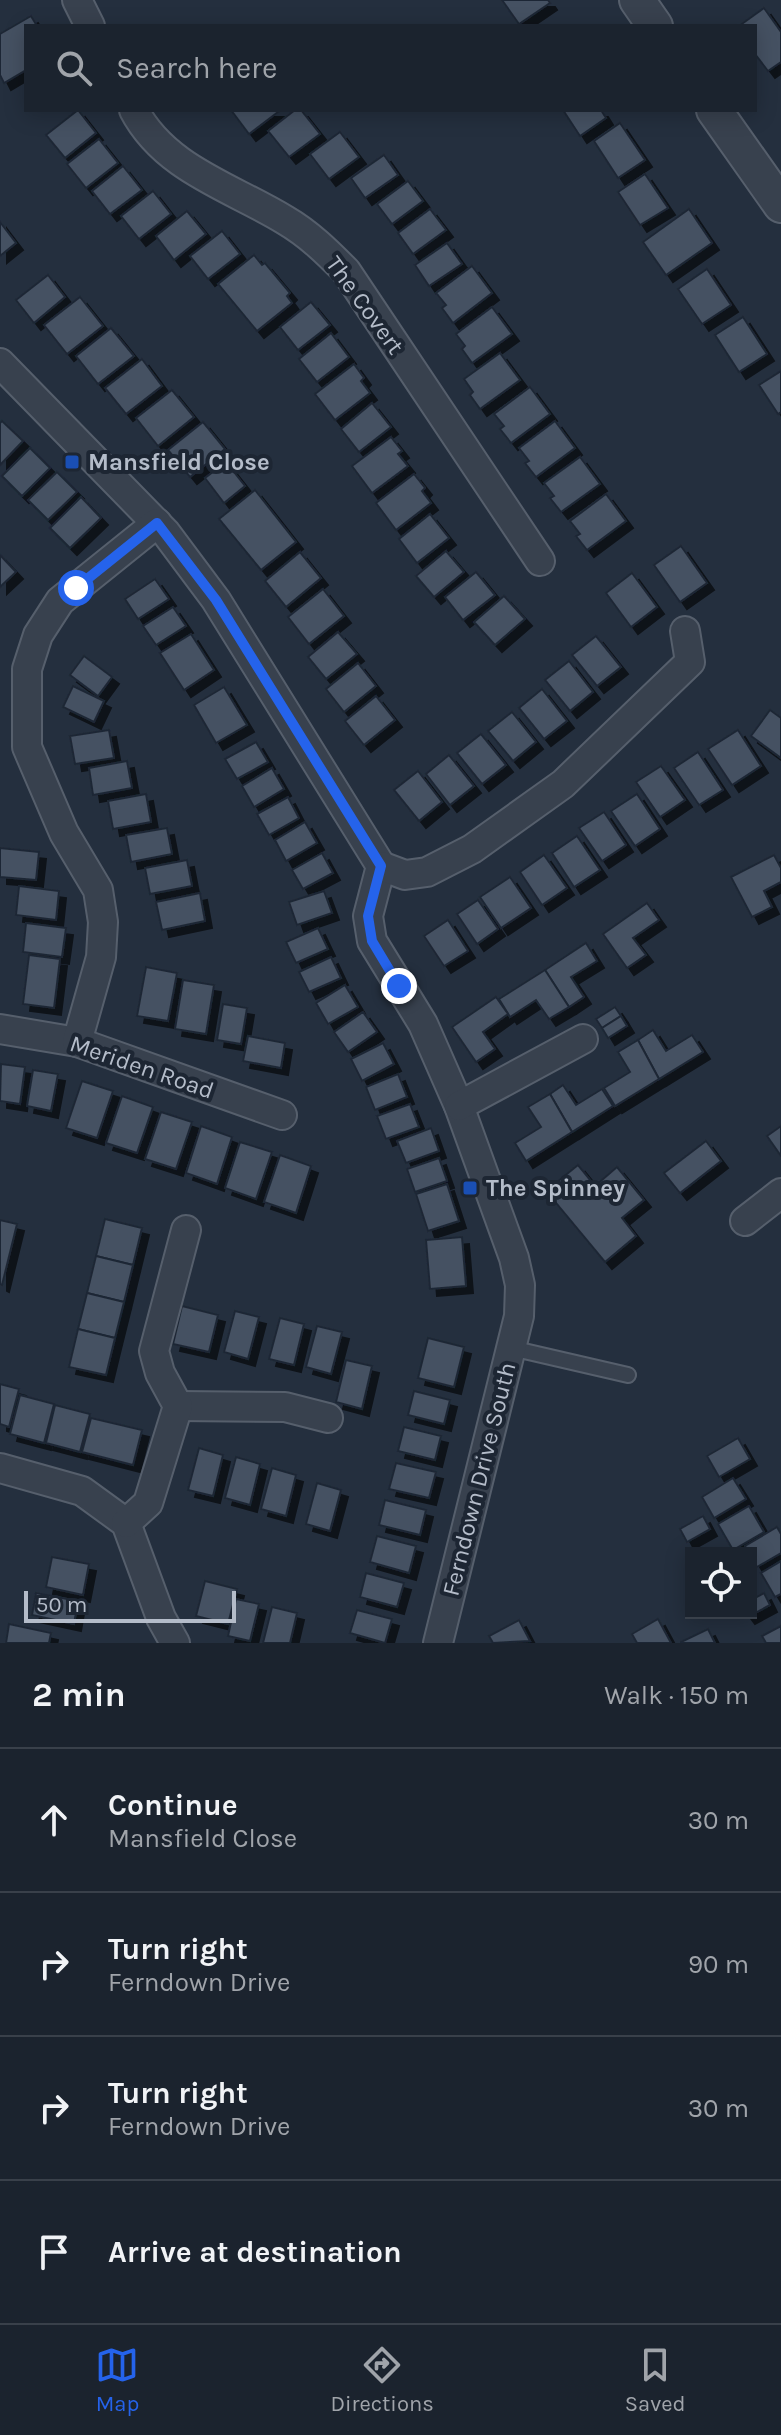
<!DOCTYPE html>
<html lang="en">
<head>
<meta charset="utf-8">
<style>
  body { margin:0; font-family:Karla,sans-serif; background:#282f3a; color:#f1f3f6 }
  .controls { position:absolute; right:24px; bottom:24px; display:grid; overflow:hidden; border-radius:0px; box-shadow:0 4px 20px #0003 }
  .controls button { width:72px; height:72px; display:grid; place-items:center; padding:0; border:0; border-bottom:2px solid #39404a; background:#1b232e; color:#f1f3f6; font:40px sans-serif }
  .scale { position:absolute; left:24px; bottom:20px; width:212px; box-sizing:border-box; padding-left:8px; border:4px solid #b4bcc9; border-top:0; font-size:22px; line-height:28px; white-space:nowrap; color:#b4bcc9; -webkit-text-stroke:6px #1d2633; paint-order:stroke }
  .stop { position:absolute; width:24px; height:24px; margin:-18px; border:6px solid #2563eb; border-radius:50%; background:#fff }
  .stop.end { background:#2563eb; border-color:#fff; box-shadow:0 2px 8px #0008 }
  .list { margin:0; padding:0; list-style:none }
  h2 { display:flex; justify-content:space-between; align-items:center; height:104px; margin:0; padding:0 32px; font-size:34px }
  h2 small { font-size:26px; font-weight:400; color:#a0a4aa }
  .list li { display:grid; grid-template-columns:52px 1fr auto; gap:24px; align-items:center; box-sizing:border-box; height:144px; padding:0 32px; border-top:2px solid #39404a }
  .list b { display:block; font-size:30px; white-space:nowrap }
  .list p { margin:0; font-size:26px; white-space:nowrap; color:#a0a4aa }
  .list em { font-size:26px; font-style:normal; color:#a0a4aa }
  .icon { flex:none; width:44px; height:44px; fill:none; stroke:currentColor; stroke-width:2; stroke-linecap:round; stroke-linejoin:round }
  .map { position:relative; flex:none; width:781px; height:1643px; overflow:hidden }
  .search { position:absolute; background:#1b232e; box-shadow:0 4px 20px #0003; left:24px; right:24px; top:24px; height:88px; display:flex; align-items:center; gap:20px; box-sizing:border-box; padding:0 28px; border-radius:0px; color:#a0a4aa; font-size:30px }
  .sheet { height:680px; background:#1b232e }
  nav { display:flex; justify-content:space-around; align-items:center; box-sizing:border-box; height:112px; border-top:2px solid #39404a; background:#1b232e; font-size:22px; color:#a0a4aa }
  nav a { display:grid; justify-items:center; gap:4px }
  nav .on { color:#2563eb }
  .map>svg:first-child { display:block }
  .building { fill:#455162; stroke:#1f2835; stroke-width:2; filter:url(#shadow) }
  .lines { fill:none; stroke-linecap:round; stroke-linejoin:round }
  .service-casing { stroke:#565f6c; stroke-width:18 }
  .minor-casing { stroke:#565f6c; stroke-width:32 }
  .tertiary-casing { stroke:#565f6c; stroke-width:38 }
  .service { stroke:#38414e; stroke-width:14 }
  .minor { stroke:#38414e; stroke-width:28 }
  .tertiary { stroke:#38414e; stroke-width:34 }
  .route { stroke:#2563eb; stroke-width:10 }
  .transit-dot { fill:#1a4fb4; stroke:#1d2633; stroke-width:3 }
  .labels { text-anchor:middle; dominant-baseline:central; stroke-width:8; stroke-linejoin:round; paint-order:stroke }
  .street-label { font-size:24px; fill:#b4bcc9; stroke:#1d2633 }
  .poi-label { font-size:24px; font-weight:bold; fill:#b4bcc9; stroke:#1d2633; text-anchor:start }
</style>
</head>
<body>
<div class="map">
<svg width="781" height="1643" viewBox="0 0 781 1643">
  <defs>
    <filter id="shadow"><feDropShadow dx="7" dy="7" stdDeviation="0" flood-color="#0009"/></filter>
  </defs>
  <rect width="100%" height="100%" fill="#242f3e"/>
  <g class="building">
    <polygon points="502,0 548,0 550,3 519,24"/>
    <polygon points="764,8 781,32 781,62 768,71 755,54 755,26 739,26"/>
    <polygon points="31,16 37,26 26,26 26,70 4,83 0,75 0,34"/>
    <polygon points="78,110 96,133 65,158 46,135"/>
    <polygon points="231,110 277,110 278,112 249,134"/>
    <polygon points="295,110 301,110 320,134 289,157 268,131"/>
    <polygon points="563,110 601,110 606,118 580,136"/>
    <polygon points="620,123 645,160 618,178 594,141"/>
    <polygon points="340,132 359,157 329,179 310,154"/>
    <polygon points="99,139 118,163 86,188 67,164"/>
    <polygon points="384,155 398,175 365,198 351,178"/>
    <polygon points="123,166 142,190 110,214 92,191"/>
    <polygon points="645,174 668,208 640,225 618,192"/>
    <polygon points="408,181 423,201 392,224 377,204"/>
    <polygon points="153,191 171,214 139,239 121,216"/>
    <polygon points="430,209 446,230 413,254 398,233"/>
    <polygon points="689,209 712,243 666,275 643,242"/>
    <polygon points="187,211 206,234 174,260 156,236"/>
    <polygon points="0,222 16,243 0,256"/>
    <polygon points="222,231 240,254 208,279 190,256"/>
    <polygon points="447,243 462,264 429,286 415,265"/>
    <polygon points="254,255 262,265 265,263 290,293 287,296 292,303 257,331 218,284"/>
    <polygon points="472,266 492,293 453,323 442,308 446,305 436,293"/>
    <polygon points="707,269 731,305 702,324 678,289"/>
    <polygon points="48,275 65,297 34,323 16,300"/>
    <polygon points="80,297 103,326 67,354 44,325"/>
    <polygon points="311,302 330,325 298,350 280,327"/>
    <polygon points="492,307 512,334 472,363 462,349 465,346 456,334"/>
    <polygon points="743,317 767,354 739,372 715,335"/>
    <polygon points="111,328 134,356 98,384 76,356"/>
    <polygon points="331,333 349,357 317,382 299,359"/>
    <polygon points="500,353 520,380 480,409 470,395 473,392 464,379"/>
    <polygon points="142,359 162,386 126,414 105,388"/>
    <polygon points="354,364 364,378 361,381 370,393 335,420 315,394"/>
    <polygon points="781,371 781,412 778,414 759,385"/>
    <polygon points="530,387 550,414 511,443 500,429 504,426 494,414"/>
    <polygon points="172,390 194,417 158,446 136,418"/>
    <polygon points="372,403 391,427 359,452 341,429"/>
    <polygon points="2,421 23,441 0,465 0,423"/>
    <polygon points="555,421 575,448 536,477 525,463 529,461 519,448"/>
    <polygon points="203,422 225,449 190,477 168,450"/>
    <polygon points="391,437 402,451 398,454 408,466 372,493 352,466"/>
    <polygon points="30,448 50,468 22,496 2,476"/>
    <polygon points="580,457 600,484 561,512 550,498 554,496 544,483"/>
    <polygon points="226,462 245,486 224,503 205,478"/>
    <polygon points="57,472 77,492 48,520 28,500"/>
    <polygon points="414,474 425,488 422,491 431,503 396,530 376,503"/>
    <polygon points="255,490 296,542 261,570 219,519"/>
    <polygon points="606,494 626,521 587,550 576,536 580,534 570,521"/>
    <polygon points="81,497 101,518 70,548 50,528"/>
    <polygon points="430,514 449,538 417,563 399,539"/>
    <polygon points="681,546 707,583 680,602 654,565"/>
    <polygon points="446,551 464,572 434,597 416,576"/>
    <polygon points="300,552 321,578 286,607 265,581"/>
    <polygon points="0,555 16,572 0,587"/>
    <polygon points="476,572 495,595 463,620 445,597"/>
    <polygon points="632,573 657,607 631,627 606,593"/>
    <polygon points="155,579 169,599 138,619 125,599"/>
    <polygon points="323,589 344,616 309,644 288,617"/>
    <polygon points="504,596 525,619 495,645 474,622"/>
    <polygon points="173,607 186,626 156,645 143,626"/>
    <polygon points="338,632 357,654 326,679 308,657"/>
    <polygon points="191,634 214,670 184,690 160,653"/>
    <polygon points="596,636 621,667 597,686 572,655"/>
    <polygon points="84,656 112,677 98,696 70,675"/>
    <polygon points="569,661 593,692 570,711 545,680"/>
    <polygon points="358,663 376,686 344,712 326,689"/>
    <polygon points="73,686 104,701 94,722 63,707"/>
    <polygon points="224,687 247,725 216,743 194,705"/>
    <polygon points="542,689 567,721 544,739 519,708"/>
    <polygon points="376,696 395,720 364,745 345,721"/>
    <polygon points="770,710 781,718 781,758 751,736"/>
    <polygon points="512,712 536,742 513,761 488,731"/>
    <polygon points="109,730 114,758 75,764 70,736"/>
    <polygon points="738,730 761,766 732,785 708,749"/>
    <polygon points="481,734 506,765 482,784 457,753"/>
    <polygon points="256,742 268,762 237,779 225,759"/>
    <polygon points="698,752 723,790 699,805 674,768"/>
    <polygon points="449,755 474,786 450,805 426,774"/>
    <polygon points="127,761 132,788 93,795 89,768"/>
    <polygon points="661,766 685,800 660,817 636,782"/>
    <polygon points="272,768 284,789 254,807 242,786"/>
    <polygon points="418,771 442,802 419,821 394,790"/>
    <polygon points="146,794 151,822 113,829 108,801"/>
    <polygon points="637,794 660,829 635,846 611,811"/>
    <polygon points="288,797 299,818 269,835 257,814"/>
    <polygon points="604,812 626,845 602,861 579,828"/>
    <polygon points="305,822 317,843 286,861 275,840"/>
    <polygon points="167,828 172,854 131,862 126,835"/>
    <polygon points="577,836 600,870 574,887 552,853"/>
    <polygon points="0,848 39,852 36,880 0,877"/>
    <polygon points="322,853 333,873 303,889 292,870"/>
    <polygon points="544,855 567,888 542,905 520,872"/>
    <polygon points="774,855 781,868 781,882 764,891 772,907 752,917 731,877"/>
    <polygon points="187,860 192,886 150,894 145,868"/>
    <polygon points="510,877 531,908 501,928 480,897"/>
    <polygon points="19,886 59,891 56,920 16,915"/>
    <polygon points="324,891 332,913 297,925 289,902"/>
    <polygon points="200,893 205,921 162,930 156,902"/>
    <polygon points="478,900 498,929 477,944 457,914"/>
    <polygon points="647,903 659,920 633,938 646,955 627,968 603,934"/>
    <polygon points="448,920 468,951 444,966 424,936"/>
    <polygon points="26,923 66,928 62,957 23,952"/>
    <polygon points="318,928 328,949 296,963 286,942"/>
    <polygon points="586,943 597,961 571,977 584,997 569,1007 545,970"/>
    <polygon points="29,955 60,959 54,1008 23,1004"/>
    <polygon points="331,957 341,978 309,992 299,972"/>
    <polygon points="146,967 177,973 168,1021 137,1016"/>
    <polygon points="545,970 569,1007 549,1019 536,1000 510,1017 499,999"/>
    <polygon points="183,980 214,985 206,1034 175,1029"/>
    <polygon points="345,985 358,1007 328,1024 316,1003"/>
    <polygon points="496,997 508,1014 483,1032 495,1049 476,1062 452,1027"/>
    <polygon points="223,1004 247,1008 241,1044 217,1040"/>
    <polygon points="615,1007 621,1016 602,1028 596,1019"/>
    <polygon points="363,1012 377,1032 348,1052 334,1032"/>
    <polygon points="621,1016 627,1026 608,1038 602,1028"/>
    <polygon points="653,1030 666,1051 692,1035 703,1052 659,1079 638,1040"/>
    <polygon points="248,1036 285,1043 281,1068 243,1061"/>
    <polygon points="638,1040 659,1079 615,1106 604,1088 630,1072 618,1052"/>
    <polygon points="383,1043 394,1064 362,1081 351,1059"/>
    <polygon points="1,1064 25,1067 20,1104 0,1101"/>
    <polygon points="33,1070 58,1074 51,1111 27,1106"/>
    <polygon points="398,1074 407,1097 375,1110 366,1087"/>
    <polygon points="82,1081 113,1091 97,1138 66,1128"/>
    <polygon points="563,1085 576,1105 602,1089 613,1106 572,1132 550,1094"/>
    <polygon points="550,1094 572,1132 526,1161 515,1143 541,1127 528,1107"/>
    <polygon points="122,1096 153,1107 137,1153 106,1143"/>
    <polygon points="410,1104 419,1127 386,1139 377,1116"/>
    <polygon points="161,1112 192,1122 176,1169 145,1159"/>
    <polygon points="201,1126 232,1137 217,1184 186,1173"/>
    <polygon points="781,1126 781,1156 767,1136"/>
    <polygon points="431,1128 439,1151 406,1163 397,1141"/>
    <polygon points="706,1141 721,1161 680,1193 664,1173"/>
    <polygon points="240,1142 272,1152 256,1199 225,1188"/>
    <polygon points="280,1155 311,1166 296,1213 264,1202"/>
    <polygon points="439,1158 447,1181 415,1192 407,1169"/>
    <polygon points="578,1165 595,1186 617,1167 644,1200 622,1218 636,1236 605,1262 546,1191"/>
    <polygon points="447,1184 459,1221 428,1231 416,1194"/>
    <polygon points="105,1219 142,1228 133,1265 96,1256"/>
    <polygon points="0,1220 17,1224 2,1285 0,1284"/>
    <polygon points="462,1237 466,1286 430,1289 426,1240"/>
    <polygon points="96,1256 133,1265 124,1302 87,1293"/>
    <polygon points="87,1293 124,1302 115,1338 78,1329"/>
    <polygon points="182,1306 218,1315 209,1352 173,1344"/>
    <polygon points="235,1311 259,1317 248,1359 224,1352"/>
    <polygon points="280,1318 304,1324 294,1365 269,1359"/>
    <polygon points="317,1326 342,1332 331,1374 306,1367"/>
    <polygon points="78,1329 115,1338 106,1375 69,1367"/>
    <polygon points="428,1338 464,1347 454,1387 418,1378"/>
    <polygon points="346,1360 372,1366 362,1409 336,1402"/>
    <polygon points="0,1384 19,1389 9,1427 0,1424"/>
    <polygon points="414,1391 450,1400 444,1424 408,1415"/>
    <polygon points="20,1395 54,1404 44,1443 10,1434"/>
    <polygon points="55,1405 90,1414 80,1452 46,1443"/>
    <polygon points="91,1418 142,1430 133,1465 82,1452"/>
    <polygon points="404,1427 441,1436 435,1460 398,1451"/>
    <polygon points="738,1438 750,1459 719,1477 707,1456"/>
    <polygon points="199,1448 223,1455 213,1496 188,1490"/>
    <polygon points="236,1457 260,1464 250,1505 225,1498"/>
    <polygon points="396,1463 436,1472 429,1498 389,1489"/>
    <polygon points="272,1468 296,1475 286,1516 261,1509"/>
    <polygon points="733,1478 746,1499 714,1518 702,1497"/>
    <polygon points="317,1483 341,1490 330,1531 306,1524"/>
    <polygon points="385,1500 426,1510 420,1535 379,1525"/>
    <polygon points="749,1506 764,1532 733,1550 718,1524"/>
    <polygon points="703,1516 710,1529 687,1542 680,1529"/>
    <polygon points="777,1527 781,1534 781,1553 757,1567 745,1546"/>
    <polygon points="377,1536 416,1546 409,1573 370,1562"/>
    <polygon points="52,1557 89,1564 83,1595 46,1587"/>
    <polygon points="781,1561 781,1594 775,1597 761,1573"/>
    <polygon points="366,1573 404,1583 397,1607 360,1597"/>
    <polygon points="205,1581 237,1589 228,1624 196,1616"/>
    <polygon points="36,1593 78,1601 74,1624 32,1615"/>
    <polygon points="764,1593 770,1605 748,1617 745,1613 751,1613 751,1600"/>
    <polygon points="236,1599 259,1604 250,1641 228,1636"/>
    <polygon points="272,1607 297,1613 290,1643 263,1643"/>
    <polygon points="357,1610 392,1619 385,1643 350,1633"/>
    <polygon points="658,1619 671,1643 637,1643 632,1634"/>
    <polygon points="519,1620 530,1641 493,1643 489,1636"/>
    <polygon points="9,1624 51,1633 49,1643 6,1643"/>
    <polygon points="781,1626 781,1643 766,1643 762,1636"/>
    <polygon points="708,1629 715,1643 681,1643 681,1642"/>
  </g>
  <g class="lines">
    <defs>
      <polyline id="service" points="511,1348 628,1375"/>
      <g id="minor">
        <polyline points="77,0 90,26"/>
        <path d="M 134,110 C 165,169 231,187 285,220 C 309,234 327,252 346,271 L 540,561"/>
        <polyline points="0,363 166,533 216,600 381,866 368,916 372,941 423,1024 459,1106 514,1258 520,1285 519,1316 438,1643"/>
        <polyline points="381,866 405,875 427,872 472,849 563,784 690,662 685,631"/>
        <polyline points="0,1029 77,1042 282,1115"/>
        <polyline points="77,1042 101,957 103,922 98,890 64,833 27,747 27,669 38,635 60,601 157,523"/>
        <polyline points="459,1106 583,1039"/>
        <polyline points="745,1221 781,1193"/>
        <polyline points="178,1406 285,1407 328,1418"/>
        <polyline points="0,1468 82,1491 126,1523 161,1618 175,1643"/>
        <polyline points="126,1523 148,1503 178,1406 160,1373 154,1351 186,1230"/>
      </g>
      <g id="tertiary">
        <polyline points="637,0 655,26"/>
        <polyline points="714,110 781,205"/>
      </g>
    </defs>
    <use href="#service" class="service-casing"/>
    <use href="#minor" class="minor-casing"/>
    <use href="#tertiary" class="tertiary-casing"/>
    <use href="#service" class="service"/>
    <use href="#minor" class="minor"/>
    <use href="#tertiary" class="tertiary"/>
  </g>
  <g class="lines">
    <polyline class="route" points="76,588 157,523 216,600 381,866 368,916 372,941 399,986"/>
  </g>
  <g class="transit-dot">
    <rect x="64" y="454" width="16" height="16" rx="4"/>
    <rect x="462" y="1180" width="16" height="16" rx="4"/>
  </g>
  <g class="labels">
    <g class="street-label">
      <text transform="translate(365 305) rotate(54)">The Covert</text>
      <text transform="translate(142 1067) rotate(19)">Meriden Road</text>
      <text transform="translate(479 1479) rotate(-76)">Ferndown Drive South</text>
    </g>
    <g class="poi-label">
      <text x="88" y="462">Mansfield Close</text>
      <text x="486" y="1188">The Spinney</text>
    </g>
  </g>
</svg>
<div class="controls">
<button><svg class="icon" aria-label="locate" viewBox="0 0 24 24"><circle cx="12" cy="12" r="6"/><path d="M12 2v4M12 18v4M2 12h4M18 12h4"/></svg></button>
</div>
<div class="scale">50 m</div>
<div class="stop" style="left:76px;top:588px"></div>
<div class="stop end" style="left:399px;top:986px"></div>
<div class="search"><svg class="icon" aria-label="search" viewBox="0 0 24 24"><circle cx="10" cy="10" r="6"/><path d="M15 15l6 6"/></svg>Search here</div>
</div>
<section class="sheet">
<h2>2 min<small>Walk · 150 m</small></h2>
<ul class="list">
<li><svg class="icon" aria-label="ahead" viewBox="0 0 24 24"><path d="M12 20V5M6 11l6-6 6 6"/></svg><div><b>Continue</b><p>Mansfield Close</p></div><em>30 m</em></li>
<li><svg class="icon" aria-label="right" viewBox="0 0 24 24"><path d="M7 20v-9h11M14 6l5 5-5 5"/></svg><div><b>Turn right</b><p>Ferndown Drive</p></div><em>90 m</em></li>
<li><svg class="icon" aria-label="right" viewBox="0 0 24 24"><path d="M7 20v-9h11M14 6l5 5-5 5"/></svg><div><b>Turn right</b><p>Ferndown Drive</p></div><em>30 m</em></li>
<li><svg class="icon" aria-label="arrive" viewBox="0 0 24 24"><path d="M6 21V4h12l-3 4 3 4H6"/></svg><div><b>Arrive at destination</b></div></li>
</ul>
</section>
<nav>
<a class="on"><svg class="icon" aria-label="map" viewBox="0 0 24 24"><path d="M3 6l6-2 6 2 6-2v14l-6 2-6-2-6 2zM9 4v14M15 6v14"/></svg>Map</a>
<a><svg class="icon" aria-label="directions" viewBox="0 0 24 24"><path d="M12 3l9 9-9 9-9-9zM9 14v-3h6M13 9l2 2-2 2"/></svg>Directions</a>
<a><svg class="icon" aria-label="saved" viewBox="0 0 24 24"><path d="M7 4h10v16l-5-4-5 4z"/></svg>Saved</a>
</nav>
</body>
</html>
